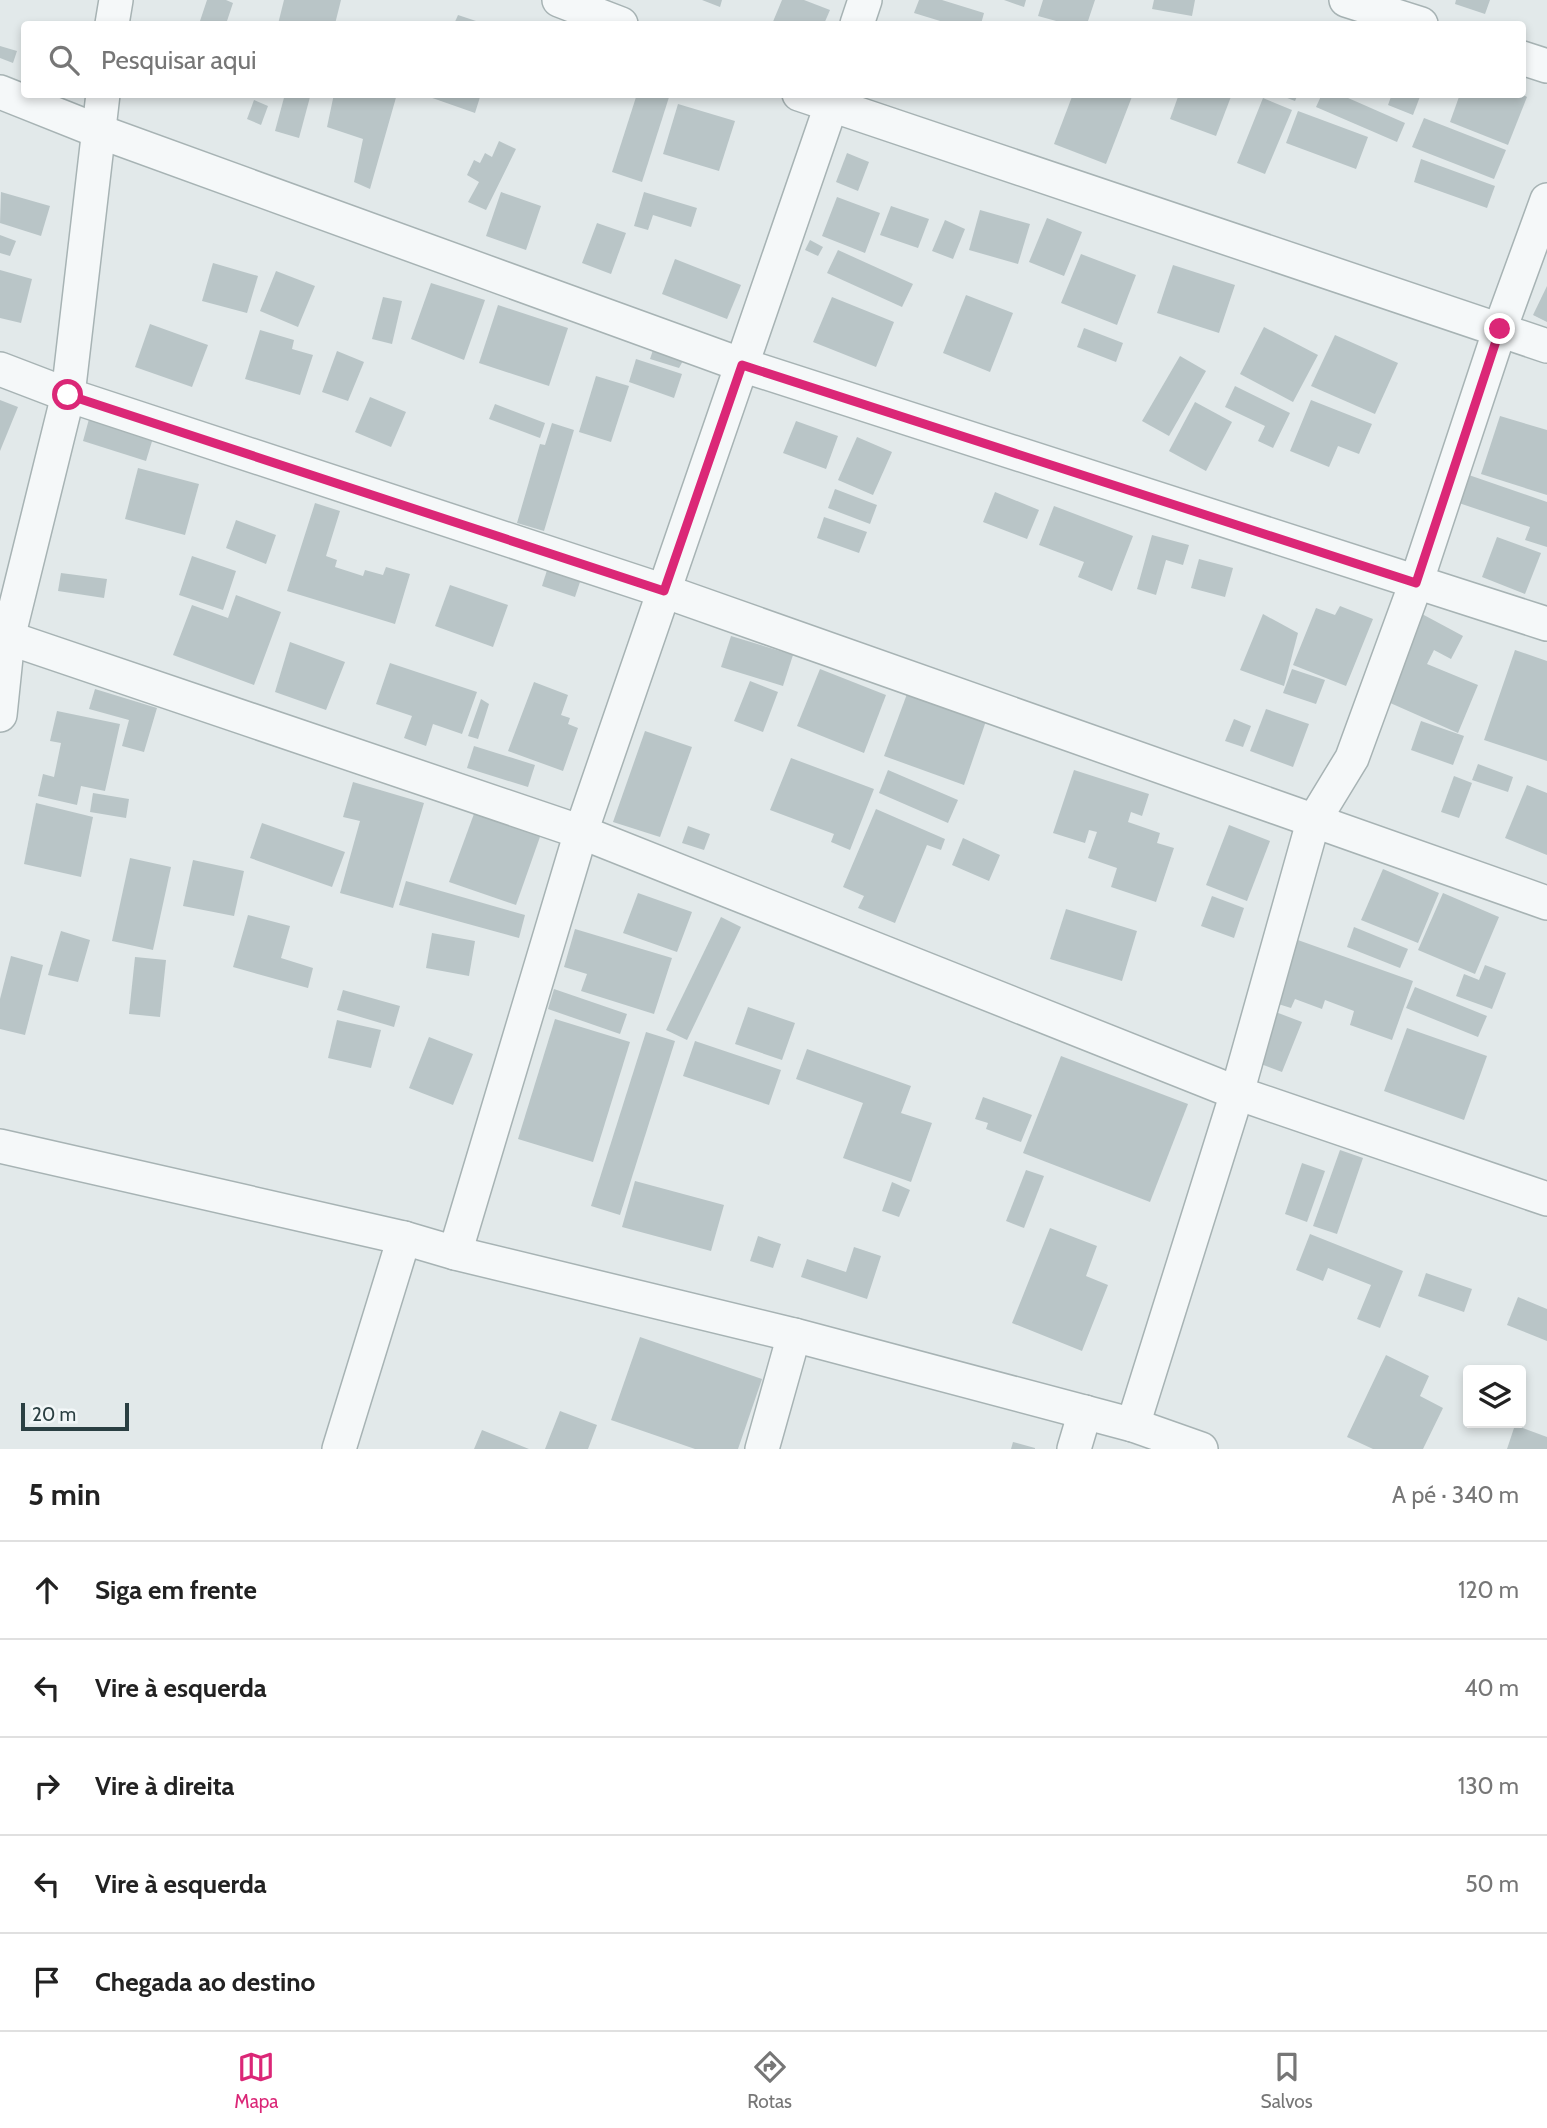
<!DOCTYPE html>
<html lang="pt">
<head>
<meta charset="utf-8">
<style>
  body { margin:0; font-family:Cabin,sans-serif; background:#f6f6f6; color:#222 }
  .controls { position:absolute; right:21px; bottom:21px; display:grid; overflow:hidden; border-radius:7px; box-shadow:0 4px 10px #0003 }
  .controls button { width:63px; height:63px; display:grid; place-items:center; padding:0; border:0; border-bottom:2px solid #e0e0e0; background:#fff; color:#222; font:35px sans-serif }
  .scale { position:absolute; left:21px; bottom:18px; width:108px; box-sizing:border-box; padding-left:7px; border:4px solid #2a3f42; border-top:0; font-size:19px; line-height:24px; white-space:nowrap; color:#2a3f42; -webkit-text-stroke:5px #f2f7f8; paint-order:stroke }
  .stop { position:absolute; width:21px; height:21px; margin:-16px; border:5px solid #db2777; border-radius:50%; background:#fff }
  .stop.end { background:#db2777; border-color:#fff; box-shadow:0 2px 7px #0008 }
  .list { margin:0; padding:0; list-style:none }
  h2 { display:flex; justify-content:space-between; align-items:center; height:91px; margin:0; padding:0 28px; font-size:30px }
  h2 small { font-size:23px; font-weight:400; color:#767676 }
  .list li { display:grid; grid-template-columns:46px 1fr auto; gap:21px; align-items:center; box-sizing:border-box; height:98px; padding:0 28px; border-top:2px solid #e0e0e0 }
  .list b { display:block; font-size:26px; white-space:nowrap }
  .list em { font-size:23px; font-style:normal; color:#767676 }
  .icon { flex:none; width:38px; height:38px; fill:none; stroke:currentColor; stroke-width:2; stroke-linecap:round; stroke-linejoin:round }
  .map { position:relative; flex:none; width:1547px; height:1449px; overflow:hidden }
  .search { position:absolute; background:#fff; box-shadow:0 4px 10px #0003; left:21px; right:21px; top:21px; height:77px; display:flex; align-items:center; gap:18px; box-sizing:border-box; padding:0 24px; border-radius:7px; color:#767676; font-size:26px }
  .sheet { height:581px; background:#fff }
  nav { display:flex; justify-content:space-around; align-items:center; box-sizing:border-box; height:98px; border-top:2px solid #e0e0e0; background:#fff; font-size:19px; color:#767676 }
  nav a { display:grid; justify-items:center; gap:4px }
  nav .on { color:#db2777 }
  .map>svg:first-child { display:block }
  .building { fill:#b9c5c7 }
  .lines { fill:none; stroke-linecap:round; stroke-linejoin:round }
  .minor-casing { stroke:#a7b3b4; stroke-width:36 }
  .minor { stroke:#f5f8f9; stroke-width:33 }
  .route { stroke:#db2777; stroke-width:9 }
</style>
</head>
<body>
<div class="map">
<svg width="1547" height="1449" viewBox="0 0 1547 1449">
  <rect width="100%" height="100%" fill="#e2e9ea"/>
  <g class="building">
    <polygon points="207,0 226,0 233,3 226,24 199,24"/>
    <polygon points="284,0 341,0 335,24 278,24"/>
    <polygon points="702,0 722,0 720,7"/>
    <polygon points="782,0 804,0 830,10 824,24 772,24"/>
    <polygon points="919,0 942,0 984,13 981,24 950,24 914,13"/>
    <polygon points="1004,0 1026,0 1024,7"/>
    <polygon points="1043,0 1095,0 1087,24 1067,24 1038,16"/>
    <polygon points="1154,0 1195,0 1192,16 1152,9"/>
    <polygon points="1456,0 1490,0 1485,14 1455,4"/>
    <polygon points="458,15 485,24 454,24"/>
    <polygon points="0,46 17,51 13,63 0,58"/>
    <polygon points="285,94 310,97 299,138 275,131"/>
    <polygon points="334,94 397,94 370,189 354,182 363,139 327,127"/>
    <polygon points="421,94 474,94 480,97 475,113"/>
    <polygon points="637,94 670,94 642,182 612,172"/>
    <polygon points="1073,94 1133,94 1106,164 1054,144"/>
    <polygon points="1179,94 1232,94 1216,136 1170,119"/>
    <polygon points="1277,94 1298,94 1295,101"/>
    <polygon points="1322,94 1339,94 1405,123 1397,142 1316,107"/>
    <polygon points="1392,94 1421,94 1413,115 1388,105"/>
    <polygon points="1460,94 1522,94 1527,97 1508,145 1450,122"/>
    <polygon points="1263,98 1292,110 1265,174 1237,163"/>
    <polygon points="254,100 268,106 261,125 247,119"/>
    <polygon points="678,104 735,121 719,171 663,154"/>
    <polygon points="1298,111 1368,137 1356,169 1286,143"/>
    <polygon points="1424,118 1506,150 1494,179 1412,147"/>
    <polygon points="499,141 516,149 486,210 468,202 479,182 467,175 474,160 480,163 485,153 492,157"/>
    <polygon points="847,153 869,162 858,191 836,182"/>
    <polygon points="1421,159 1495,186 1487,208 1414,182"/>
    <polygon points="1,192 50,206 41,236 0,223"/>
    <polygon points="501,192 541,206 526,250 486,236"/>
    <polygon points="644,192 697,208 691,227 653,215 648,230 634,226"/>
    <polygon points="837,197 880,213 865,253 822,236"/>
    <polygon points="891,206 929,219 918,248 880,235"/>
    <polygon points="980,210 1030,224 1018,264 969,250"/>
    <polygon points="1047,218 1082,232 1064,276 1029,262"/>
    <polygon points="945,220 965,229 953,259 932,251"/>
    <polygon points="597,223 626,233 611,274 582,263"/>
    <polygon points="0,235 16,241 10,256 0,253"/>
    <polygon points="810,240 823,247 818,256 805,250"/>
    <polygon points="838,250 913,284 902,307 827,273"/>
    <polygon points="1081,254 1136,275 1117,325 1061,303"/>
    <polygon points="675,259 741,285 727,319 662,294"/>
    <polygon points="213,263 258,276 247,313 202,301"/>
    <polygon points="1173,265 1235,285 1219,333 1157,313"/>
    <polygon points="0,270 32,279 21,323 0,318"/>
    <polygon points="276,271 315,286 298,327 260,311"/>
    <polygon points="431,283 485,300 464,360 411,339"/>
    <polygon points="1547,286 1547,322 1533,315"/>
    <polygon points="966,295 1013,313 990,372 943,353"/>
    <polygon points="383,297 402,301 392,344 372,339"/>
    <polygon points="832,297 894,322 876,367 813,342"/>
    <polygon points="498,305 568,328 549,386 479,363"/>
    <polygon points="150,324 208,345 192,387 135,367"/>
    <polygon points="1264,327 1318,355 1293,402 1240,374"/>
    <polygon points="1084,328 1123,343 1116,362 1077,347"/>
    <polygon points="260,330 294,340 292,349 313,355 300,395 245,379"/>
    <polygon points="1335,335 1398,363 1375,414 1311,386"/>
    <polygon points="653,350 684,359 679,368 650,359"/>
    <polygon points="337,351 364,362 348,401 322,392"/>
    <polygon points="1180,356 1206,371 1169,436 1142,421"/>
    <polygon points="636,359 682,374 674,398 629,382"/>
    <polygon points="596,376 629,386 611,442 579,432"/>
    <polygon points="1235,386 1290,413 1273,448 1258,441 1265,426 1225,407"/>
    <polygon points="370,397 406,412 391,447 355,432"/>
    <polygon points="0,400 18,407 0,451"/>
    <polygon points="1311,400 1372,424 1359,454 1338,446 1329,467 1290,451"/>
    <polygon points="1195,402 1232,422 1206,471 1169,451"/>
    <polygon points="495,404 545,423 540,438 489,419"/>
    <polygon points="1500,416 1547,430 1547,495 1481,474"/>
    <polygon points="89,419 153,438 146,461 83,441"/>
    <polygon points="796,421 838,436 826,469 783,453"/>
    <polygon points="552,423 574,430 544,531 517,523 540,444 545,445"/>
    <polygon points="857,437 892,452 873,495 838,480"/>
    <polygon points="138,468 199,484 185,535 125,519"/>
    <polygon points="1463,473 1547,502 1547,547 1525,540 1530,527 1453,501"/>
    <polygon points="835,489 877,505 870,524 828,508"/>
    <polygon points="995,492 1039,510 1027,539 983,522"/>
    <polygon points="315,503 340,511 326,556 337,560 335,567 363,576 365,570 383,575 386,567 410,574 395,624 287,591"/>
    <polygon points="1054,506 1133,536 1112,591 1078,577 1084,562 1039,545"/>
    <polygon points="824,517 867,532 859,553 817,538"/>
    <polygon points="236,520 276,535 266,564 226,548"/>
    <polygon points="1152,535 1189,545 1183,565 1166,560 1156,595 1137,589"/>
    <polygon points="1497,537 1541,553 1525,594 1482,577"/>
    <polygon points="192,556 236,571 223,610 179,595"/>
    <polygon points="1199,559 1233,568 1225,597 1191,588"/>
    <polygon points="548,567 581,579 575,597 542,586"/>
    <polygon points="61,573 107,579 104,598 58,591"/>
    <polygon points="450,585 508,605 493,647 435,626"/>
    <polygon points="236,595 281,612 254,685 173,655 192,605 228,618"/>
    <polygon points="1340,606 1373,619 1346,686 1293,665 1316,608 1335,615"/>
    <polygon points="1263,614 1298,633 1284,686 1240,670"/>
    <polygon points="1422,614 1463,636 1451,659 1434,650 1427,664 1478,685 1458,733 1379,698"/>
    <polygon points="731,636 793,655 783,686 721,667"/>
    <polygon points="290,642 345,662 326,710 275,692"/>
    <polygon points="1515,650 1547,661 1547,761 1484,740"/>
    <polygon points="390,663 477,692 462,734 433,724 426,746 404,738 412,716 376,704"/>
    <polygon points="820,669 886,695 864,753 797,726"/>
    <polygon points="1292,669 1325,680 1316,704 1283,693"/>
    <polygon points="750,681 778,692 763,732 734,721"/>
    <polygon points="534,682 568,695 561,715 570,718 568,724 578,728 563,771 508,751"/>
    <polygon points="95,689 157,708 144,752 122,746 129,720 89,709"/>
    <polygon points="907,694 986,721 964,785 884,756"/>
    <polygon points="481,699 489,704 478,739 468,736"/>
    <polygon points="1266,709 1309,724 1293,767 1250,751"/>
    <polygon points="57,711 120,724 105,791 81,786 77,805 38,796 43,774 54,777 61,743 50,741"/>
    <polygon points="1234,719 1251,726 1243,747 1225,741"/>
    <polygon points="1421,721 1464,736 1453,765 1411,750"/>
    <polygon points="645,731 692,747 660,837 613,822"/>
    <polygon points="474,746 535,765 528,787 467,768"/>
    <polygon points="791,758 874,789 850,850 831,842 834,834 770,810"/>
    <polygon points="1478,764 1513,777 1508,792 1472,780"/>
    <polygon points="888,770 958,800 948,823 879,793"/>
    <polygon points="1074,770 1149,794 1142,816 1131,812 1128,822 1160,833 1157,843 1174,848 1156,902 1111,887 1117,868 1088,858 1097,832 1089,830 1085,843 1053,833"/>
    <polygon points="1454,776 1472,783 1459,818 1441,812"/>
    <polygon points="353,782 424,803 393,908 340,893 360,821 343,817"/>
    <polygon points="1527,785 1547,793 1547,855 1505,838"/>
    <polygon points="93,793 129,799 126,818 90,812"/>
    <polygon points="36,803 93,817 81,877 24,864"/>
    <polygon points="876,809 945,839 941,850 927,845 895,923 858,908 864,896 843,887"/>
    <polygon points="475,811 541,834 516,905 449,882"/>
    <polygon points="262,823 345,852 332,887 250,858"/>
    <polygon points="1229,825 1270,841 1247,901 1206,885"/>
    <polygon points="688,826 710,834 704,850 682,843"/>
    <polygon points="963,838 1000,855 989,881 952,865"/>
    <polygon points="130,858 171,867 153,950 112,941"/>
    <polygon points="193,860 244,871 234,916 183,906"/>
    <polygon points="1383,869 1439,893 1418,943 1361,920"/>
    <polygon points="406,881 525,915 519,938 399,905"/>
    <polygon points="638,893 692,912 677,952 623,933"/>
    <polygon points="1443,893 1499,917 1475,974 1418,950"/>
    <polygon points="1212,896 1244,908 1234,938 1201,926"/>
    <polygon points="1066,909 1137,931 1122,981 1050,959"/>
    <polygon points="248,915 290,926 281,958 313,968 308,988 233,967"/>
    <polygon points="721,917 741,927 687,1040 666,1030"/>
    <polygon points="1354,927 1408,949 1400,968 1347,947"/>
    <polygon points="575,929 672,958 654,1014 581,991 587,974 564,967"/>
    <polygon points="61,931 90,940 78,982 48,975"/>
    <polygon points="432,933 475,941 469,976 426,968"/>
    <polygon points="1295,939 1413,981 1392,1040 1350,1025 1354,1011 1325,1000 1322,1009 1295,999 1291,1008 1272,1002"/>
    <polygon points="11,956 43,965 25,1035 0,1029 0,999"/>
    <polygon points="135,957 166,960 160,1017 129,1014"/>
    <polygon points="1485,965 1506,973 1492,1009 1456,996 1464,974 1479,980"/>
    <polygon points="1415,987 1487,1016 1478,1037 1406,1008"/>
    <polygon points="554,989 627,1014 620,1034 548,1009"/>
    <polygon points="343,990 400,1006 394,1027 337,1010"/>
    <polygon points="748,1007 795,1023 782,1060 735,1044"/>
    <polygon points="1273,1011 1302,1022 1282,1072 1253,1061"/>
    <polygon points="555,1019 630,1042 593,1162 518,1139"/>
    <polygon points="337,1020 381,1030 371,1068 328,1058"/>
    <polygon points="1407,1028 1487,1056 1464,1120 1384,1091"/>
    <polygon points="646,1032 675,1041 620,1215 591,1206"/>
    <polygon points="429,1037 473,1054 453,1105 409,1088"/>
    <polygon points="695,1041 781,1070 769,1105 683,1076"/>
    <polygon points="807,1049 911,1086 901,1113 932,1123 911,1182 843,1158 863,1103 796,1079"/>
    <polygon points="1061,1056 1188,1104 1150,1202 1023,1153"/>
    <polygon points="983,1097 1032,1115 1021,1142 986,1129 988,1123 975,1119"/>
    <polygon points="1340,1150 1363,1158 1337,1234 1313,1226"/>
    <polygon points="1302,1163 1325,1171 1307,1222 1285,1214"/>
    <polygon points="1026,1170 1044,1176 1024,1228 1006,1221"/>
    <polygon points="635,1181 724,1205 711,1251 622,1227"/>
    <polygon points="892,1182 910,1190 899,1217 882,1211"/>
    <polygon points="1050,1228 1097,1246 1086,1276 1108,1285 1082,1351 1012,1323"/>
    <polygon points="1310,1234 1403,1271 1380,1328 1357,1319 1371,1285 1328,1268 1323,1281 1296,1270"/>
    <polygon points="758,1236 781,1244 773,1268 750,1261"/>
    <polygon points="854,1247 881,1256 867,1299 801,1277 807,1259 846,1272"/>
    <polygon points="1426,1273 1472,1289 1464,1312 1418,1296"/>
    <polygon points="1518,1297 1547,1309 1547,1341 1507,1325"/>
    <polygon points="640,1337 762,1379 738,1449 695,1449 611,1420"/>
    <polygon points="1386,1355 1429,1376 1420,1396 1443,1408 1423,1449 1373,1449 1347,1437"/>
    <polygon points="560,1411 597,1425 588,1449 545,1449"/>
    <polygon points="1515,1425 1547,1437 1547,1449 1507,1449"/>
    <polygon points="482,1430 529,1449 474,1449"/>
    <polygon points="1013,1442 1035,1448 1035,1449 1011,1449"/>
  </g>
  <g class="lines">
    <defs>
      <g id="minor">
        <polyline points="559,0 621,24"/>
        <polyline points="1346,0 1421,24"/>
        <polyline points="112,24 116,0"/>
        <polyline points="857,24 865,0"/>
        <polyline points="1522,58 1547,66"/>
        <polyline points="0,92 98,131 742,365 1547,624"/>
        <polyline points="799,94 1547,346"/>
        <polyline points="0,369 68,395 664,591 1547,903"/>
        <polyline points="0,635 581,832 1237,1093 1547,1199"/>
        <polyline points="0,715 8,638 68,395 103,94"/>
        <polyline points="0,1146 404,1238 455,1253 794,1335 1133,1425 1201,1449"/>
        <polyline points="455,1253 581,832 835,94"/>
        <polyline points="1133,1425 1237,1093 1313,822 1352,758 1416,583 1500,329 1547,200"/>
        <polyline points="339,1449 404,1238"/>
        <polyline points="762,1449 794,1335"/>
        <polyline points="1074,1449 1085,1412"/>
      </g>
    </defs>
    <use href="#minor" class="minor-casing"/>
    <use href="#minor" class="minor"/>
  </g>
  <g class="lines">
    <polyline class="route" points="68,395 664,591 742,365 1416,583 1500,329"/>
  </g>
</svg>
<div class="controls">
<button><svg class="icon" aria-label="layers" viewBox="0 0 24 24"><path d="M12 4l9 5-9 5-9-5zM3 14l9 5 9-5"/></svg></button>
</div>
<div class="scale">20 m</div>
<div class="stop" style="left:68px;top:395px"></div>
<div class="stop end" style="left:1500px;top:329px"></div>
<div class="search"><svg class="icon" aria-label="search" viewBox="0 0 24 24"><circle cx="10" cy="10" r="6"/><path d="M15 15l6 6"/></svg>Pesquisar aqui</div>
</div>
<section class="sheet">
<h2>5 min<small>A pé · 340 m</small></h2>
<ul class="list">
<li><svg class="icon" aria-label="ahead" viewBox="0 0 24 24"><path d="M12 20V5M6 11l6-6 6 6"/></svg><div><b>Siga em frente</b></div><em>120 m</em></li>
<li><svg class="icon" aria-label="left" viewBox="0 0 24 24"><path d="M17 20v-9H6M10 6l-5 5 5 5"/></svg><div><b>Vire à esquerda</b></div><em>40 m</em></li>
<li><svg class="icon" aria-label="right" viewBox="0 0 24 24"><path d="M7 20v-9h11M14 6l5 5-5 5"/></svg><div><b>Vire à direita</b></div><em>130 m</em></li>
<li><svg class="icon" aria-label="left" viewBox="0 0 24 24"><path d="M17 20v-9H6M10 6l-5 5 5 5"/></svg><div><b>Vire à esquerda</b></div><em>50 m</em></li>
<li><svg class="icon" aria-label="arrive" viewBox="0 0 24 24"><path d="M6 21V4h12l-3 4 3 4H6"/></svg><div><b>Chegada ao destino</b></div></li>
</ul>
</section>
<nav>
<a class="on"><svg class="icon" aria-label="map" viewBox="0 0 24 24"><path d="M3 6l6-2 6 2 6-2v14l-6 2-6-2-6 2zM9 4v14M15 6v14"/></svg>Mapa</a>
<a><svg class="icon" aria-label="directions" viewBox="0 0 24 24"><path d="M12 3l9 9-9 9-9-9zM9 14v-3h6M13 9l2 2-2 2"/></svg>Rotas</a>
<a><svg class="icon" aria-label="saved" viewBox="0 0 24 24"><path d="M7 4h10v16l-5-4-5 4z"/></svg>Salvos</a>
</nav>
</body>
</html>
